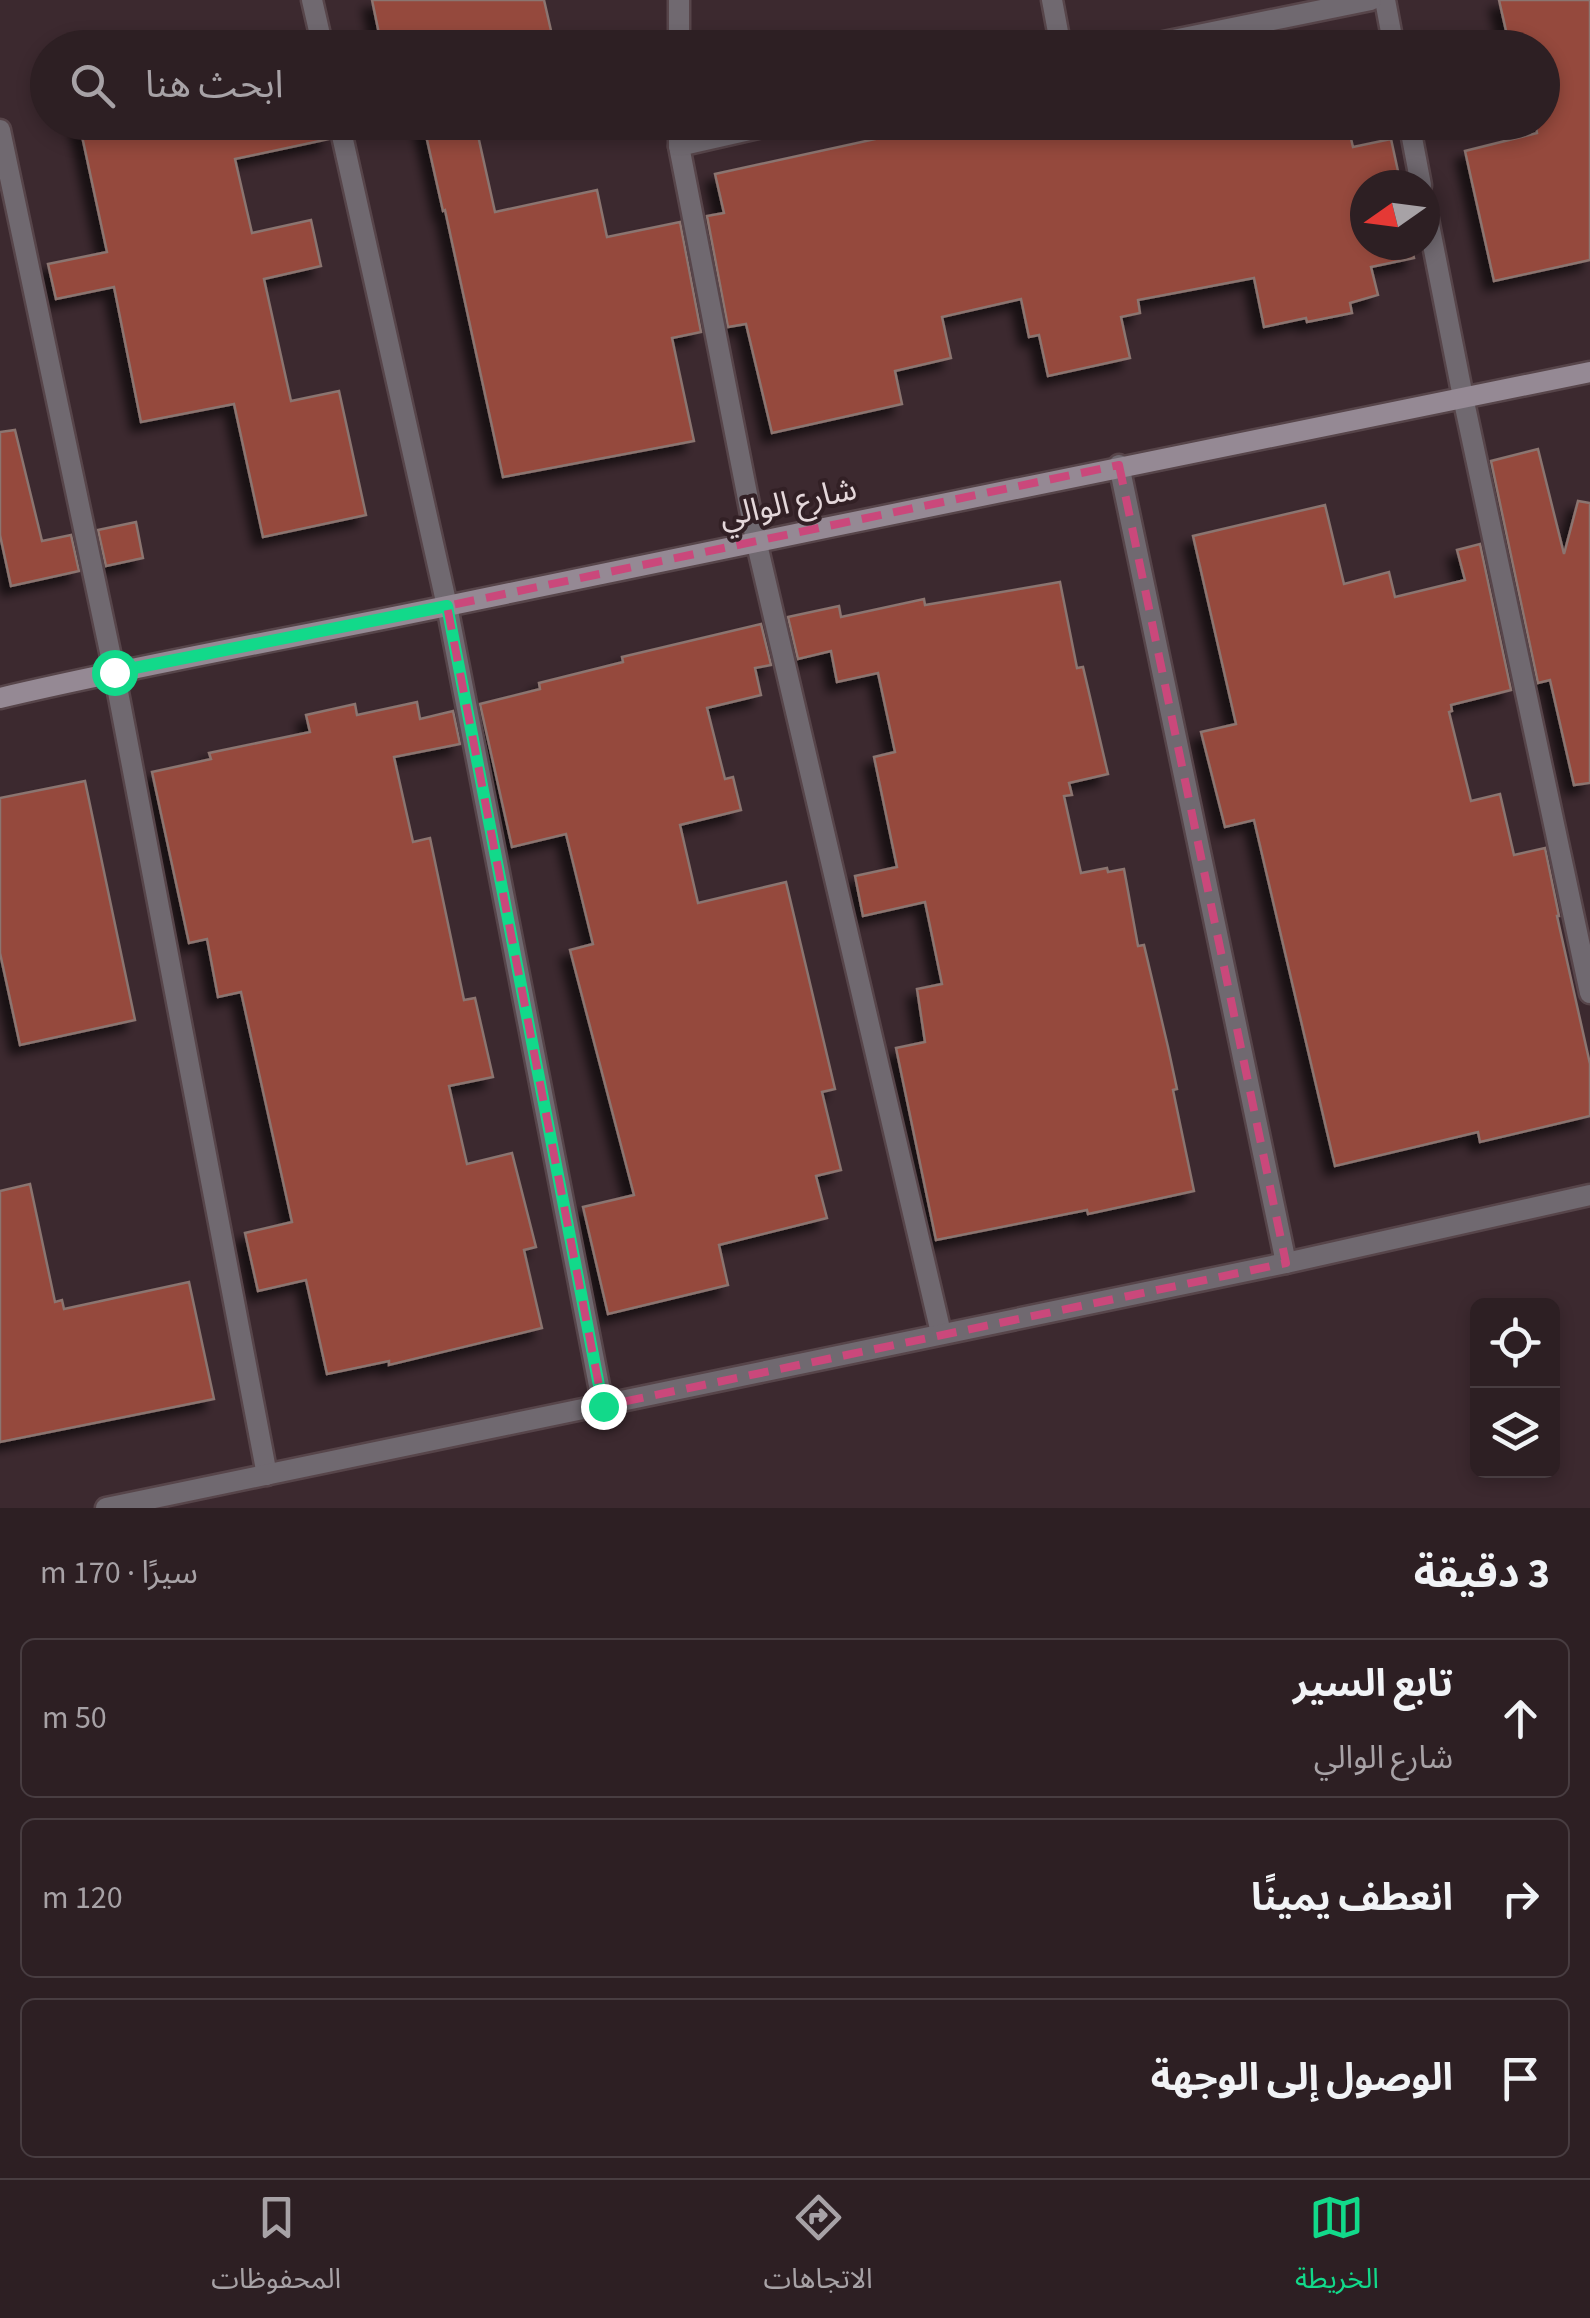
<!DOCTYPE html>
<html lang="ar">
<head>
<meta charset="utf-8">
<style>
  body { margin:0; font-family:"Source Sans 3","Noto Sans Arabic",sans-serif; background:#392c30; color:#f1f3f6; direction:rtl }
  .controls { position:absolute; right:30px; bottom:30px; display:grid; overflow:hidden; border-radius:15px; box-shadow:0 5px 15px #0003 }
  .controls button { width:90px; height:90px; display:grid; place-items:center; padding:0; border:0; border-bottom:2px solid #483d41; background:#2d1f23; color:#f1f3f6; font:50px sans-serif }
  .compass { position:absolute; left:1350px; top:170px; width:90px; height:90px; border-radius:50%; background:#2d1f23; box-shadow:0 5px 15px #0003; rotate:256deg }
  .stop { position:absolute; width:30px; height:30px; margin:-22px; border:8px solid #12d98a; border-radius:50%; background:#fff }
  .stop.end { background:#12d98a; border-color:#fff; box-shadow:0 2px 10px #0008 }
  .list { margin:0; padding:0; list-style:none }
  h2 { display:flex; justify-content:space-between; align-items:center; height:130px; margin:0; padding:0 40px; font-size:42px }
  h2 small { font-size:32px; font-weight:400; color:#a7a2a6 }
  .list li { display:grid; grid-template-columns:65px 1fr auto; gap:30px; align-items:center; box-sizing:border-box; height:160px; margin:0 20px 20px; padding:0 20px; border:2px solid #483d41; border-radius:15px }
  .list b { display:block; font-size:38px; white-space:nowrap }
  .list p { margin:0; font-size:32px; white-space:nowrap; color:#a7a2a6 }
  .list em { font-size:32px; font-style:normal; color:#a7a2a6 }
  .icon { flex:none; width:55px; height:55px; fill:none; stroke:currentColor; stroke-width:2; stroke-linecap:round; stroke-linejoin:round }
  .map { position:relative; flex:none; width:1590px; height:1508px; overflow:hidden; direction:ltr }
  .search { position:absolute; background:#2d1f23; box-shadow:0 5px 15px #0003; left:30px; right:30px; top:30px; height:110px; display:flex; align-items:center; gap:25px; box-sizing:border-box; padding:0 35px; border-radius:55px; color:#a7a2a6; font-size:38px }
  .sheet { height:670px; background:#2d1f23 }
  nav { display:flex; justify-content:space-around; align-items:center; box-sizing:border-box; height:140px; border-top:2px solid #483d41; background:#2d1f23; font-size:28px; color:#a7a2a6 }
  nav a { display:grid; justify-items:center; gap:5px }
  nav .on { color:#12d98a }
  .map>svg:first-child { display:block }
  .building { fill:#95493c; stroke:#8b7470; stroke-width:2.5; filter:url(#shadow) }
  .lines { fill:none; stroke-linecap:round; stroke-linejoin:round }
  .minor-casing { stroke:#57454a; stroke-width:25 }
  .secondary-casing { stroke:#57454a; stroke-width:25 }
  .minor { stroke:#706970; stroke-width:20 }
  .secondary { stroke:#958994; stroke-width:20 }
  .route { stroke:#12d98a; stroke-width:12 }
  .marked { fill:none; stroke:#ca487b; stroke-width:8; stroke-dasharray:20 12; stroke-linejoin:round }
  .labels { text-anchor:middle; dominant-baseline:central; stroke-width:8; stroke-linejoin:round; paint-order:stroke }
  .street-label { font-size:32px; fill:#e4d7da; stroke:#322025 }
</style>
</head>
<body>
<div class="map">
<svg width="1590" height="1508" viewBox="0 0 1590 1508">
  <defs>
    <filter id="shadow"><feDropShadow dx="-9" dy="9" stdDeviation="5" flood-color="#0009"/></filter>
  </defs>
  <rect width="100%" height="100%" fill="#3c292f"/>
  <g class="building">
    <polygon points="372,0 544,0 555,48 382,48"/>
    <polygon points="1499,0 1590,0 1590,260 1494,281 1465,151 1537,133 1535,122 1542,122 1542,48 1510,48"/>
    <polygon points="79,122 326,122 329,139 235,159 252,233 311,220 321,266 264,279 291,401 339,391 366,515 263,537 234,404 141,422 114,287 56,299 48,264 107,252"/>
    <polygon points="423,122 475,122 495,212 597,190 607,237 680,222 701,332 672,338 694,441 503,477 445,210 443,211"/>
    <polygon points="922,122 1347,122 1353,147 1391,139 1401,185 1365,185 1365,245 1411,245 1414,258 1371,267 1378,295 1350,303 1352,313 1307,322 1306,318 1264,327 1254,278 1138,300 1140,313 1121,317 1130,358 1048,376 1039,335 1029,337 1021,299 942,317 951,358 895,371 902,404 772,433 746,324 728,327 707,216 724,213 715,174 889,136 888,130"/>
    <polygon points="15,430 42,541 71,535 79,571 11,586 0,535 0,432"/>
    <polygon points="1538,449 1564,554 1578,501 1590,503 1590,783 1574,785 1550,680 1538,683 1491,461"/>
    <polygon points="1325,505 1344,584 1389,572 1395,597 1465,580 1457,550 1480,544 1511,690 1451,705 1452,711 1449,712 1471,801 1500,794 1514,855 1545,848 1559,916 1557,916 1590,1064 1590,1116 1480,1142 1478,1132 1335,1166 1254,820 1225,827 1201,732 1236,724 1193,536"/>
    <polygon points="136,522 143,558 106,566 98,530"/>
    <polygon points="1060,582 1077,668 1083,667 1108,774 1069,783 1072,795 1064,796 1081,873 1107,868 1108,872 1124,869 1138,946 1144,945 1168,1047 1177,1089 1173,1090 1194,1191 1088,1214 1087,1210 936,1240 896,1048 925,1042 917,989 942,984 925,902 863,916 855,876 897,867 874,757 895,752 878,673 837,682 831,651 798,659 788,617 839,606 841,617 924,599 925,605"/>
    <polygon points="761,624 771,665 755,668 761,695 707,708 725,779 733,777 741,810 680,825 698,903 786,882 835,1089 822,1092 841,1170 816,1176 827,1218 719,1245 728,1285 608,1314 583,1207 634,1195 570,950 593,944 566,834 512,847 480,704 540,689 539,683 623,662 622,657"/>
    <polygon points="417,702 420,719 453,711 460,744 394,757 413,842 430,838 464,1000 475,998 493,1077 449,1086 467,1164 512,1153 536,1247 524,1250 542,1328 389,1365 389,1361 327,1374 306,1280 258,1291 245,1233 292,1222 241,992 218,997 207,939 189,943 152,772 211,759 209,753 310,732 306,715 355,704 357,715"/>
    <polygon points="85,781 135,1020 20,1045 0,953 0,798"/>
    <polygon points="30,1184 55,1302 62,1300 64,1309 189,1282 214,1399 0,1442 0,1191"/>
  </g>
  <g class="lines">
    <defs>
      <g id="minor">
        <polyline points="312,0 323,48"/>
        <polyline points="1052,0 1061,48"/>
        <polyline points="1385,0 1394,48"/>
        <polyline points="679,48 679,0"/>
        <polyline points="1134,48 1371,0"/>
        <polyline points="339,122 447,606 603,1406"/>
        <polyline points="679,122 679,146 756,540 941,1333"/>
        <polyline points="1409,122 1421,185"/>
        <polyline points="0,130 114,671 267,1475"/>
        <polyline points="679,146 785,122"/>
        <polyline points="1425,204 1463,397 1590,993"/>
        <polyline points="1119,465 1286,1263"/>
        <polyline points="106,1508 1286,1263 1590,1195"/>
      </g>
      <path id="secondary" d="M 0,698 C 148,663 298,637 447,606 C 828,528 1208,447 1590,372"/>
    </defs>
    <use href="#minor" class="minor-casing"/>
    <use href="#secondary" class="secondary-casing"/>
    <use href="#minor" class="minor"/>
    <use href="#secondary" class="secondary"/>
  </g>
  <g class="lines">
    <polyline class="route" points="114,672 447,606 603,1406"/>
  </g>
  <path class="marked" d="M 1119,465 L 1286,1263 L 603,1406 L 447,606 Z"/>
  <g class="labels">
    <g class="street-label">
      <text transform="translate(788 503) rotate(-12)">شارع الوالي</text>
    </g>
  </g>
</svg>
<div class="controls">
<button><svg class="icon" aria-label="locate" viewBox="0 0 24 24"><circle cx="12" cy="12" r="6"/><path d="M12 2v4M12 18v4M2 12h4M18 12h4"/></svg></button>
<button><svg class="icon" aria-label="layers" viewBox="0 0 24 24"><path d="M12 4l9 5-9 5-9-5zM3 14l9 5 9-5"/></svg></button>
</div>
<svg class="compass" viewBox="-18 -18 36 36"><path d="M0-13l5 13h-10z" fill="#e53935"/><path d="M0 13l5-13h-10z" fill="#a7a2a6"/></svg>
<div class="stop" style="left:114px;top:672px"></div>
<div class="stop end" style="left:603px;top:1406px"></div>
<div class="search"><svg class="icon" aria-label="search" viewBox="0 0 24 24"><circle cx="10" cy="10" r="6"/><path d="M15 15l6 6"/></svg>ابحث هنا</div>
</div>
<section class="sheet">
<h2>3 دقيقة<small>سيرًا · 170 m</small></h2>
<ul class="list">
<li><svg class="icon" aria-label="ahead" viewBox="0 0 24 24"><path d="M12 20V5M6 11l6-6 6 6"/></svg><div><b>تابع السير</b><p>شارع الوالي</p></div><em>50 m</em></li>
<li><svg class="icon" aria-label="right" viewBox="0 0 24 24"><path d="M7 20v-9h11M14 6l5 5-5 5"/></svg><div><b>انعطف يمينًا</b></div><em>120 m</em></li>
<li><svg class="icon" aria-label="arrive" viewBox="0 0 24 24"><path d="M6 21V4h12l-3 4 3 4H6"/></svg><div><b>الوصول إلى الوجهة</b></div></li>
</ul>
</section>
<nav>
<a class="on"><svg class="icon" aria-label="map" viewBox="0 0 24 24"><path d="M3 6l6-2 6 2 6-2v14l-6 2-6-2-6 2zM9 4v14M15 6v14"/></svg>الخريطة</a>
<a><svg class="icon" aria-label="directions" viewBox="0 0 24 24"><path d="M12 3l9 9-9 9-9-9zM9 14v-3h6M13 9l2 2-2 2"/></svg>الاتجاهات</a>
<a><svg class="icon" aria-label="saved" viewBox="0 0 24 24"><path d="M7 4h10v16l-5-4-5 4z"/></svg>المحفوظات</a>
</nav>
</body>
</html>
